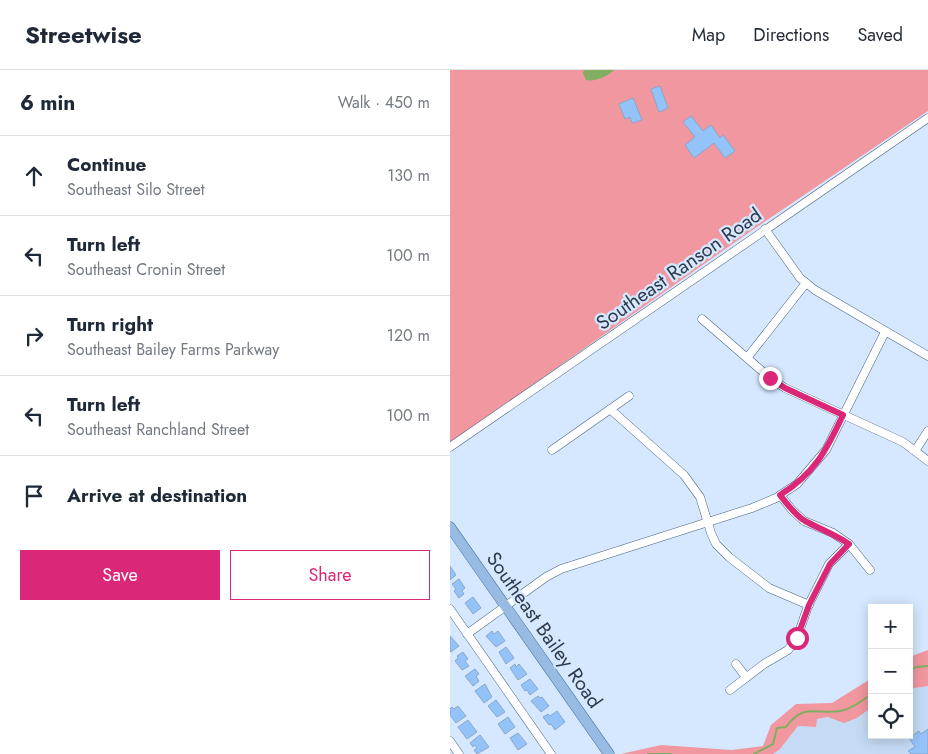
<!DOCTYPE html>
<html lang="en">
<head>
<meta charset="utf-8">
<style>
  body { margin:0; font-family:Jost,sans-serif; background:#f2f2f3; color:#1f2937 }
  .controls { position:absolute; right:15px; bottom:15px; display:grid; overflow:hidden; border-radius:0px; box-shadow:0 2px 12px #0003 }
  .controls button { width:45px; height:45px; display:grid; place-items:center; padding:0; border:0; border-bottom:1px solid #e0e1e3; background:#fff; color:#1f2937; font:25px sans-serif }
  .stop { position:absolute; width:15px; height:15px; margin:-11px; border:4px solid #db2777; border-radius:50%; background:#fff }
  .stop.end { background:#db2777; border-color:#fff; box-shadow:0 1px 5px #0008 }
  .list { margin:0; padding:0; list-style:none }
  h2 { display:flex; justify-content:space-between; align-items:center; height:65px; margin:0; padding:0 20px; font-size:21px }
  h2 small { font-size:16px; font-weight:400; color:#747a83 }
  .list li { display:grid; grid-template-columns:32px 1fr auto; gap:15px; align-items:center; box-sizing:border-box; height:80px; padding:0 20px; border-top:1px solid #e0e1e3 }
  .list b { display:block; font-size:19px; white-space:nowrap }
  .list p { margin:0; font-size:16px; white-space:nowrap; color:#747a83 }
  .list em { font-size:16px; font-style:normal; color:#747a83 }
  .actions { display:flex; gap:10px; padding:15px 20px }
  .actions a { flex:1; padding:11px 0; border:1px solid #db2777; border-radius:0px; text-align:center; font-size:18px; color:#db2777 }
  .actions .main { background:#db2777; color:#fff }
  .icon { flex:none; width:28px; height:28px; fill:none; stroke:currentColor; stroke-width:2; stroke-linecap:round; stroke-linejoin:round }
  .map { position:relative; flex:none; width:478px; height:684px; overflow:hidden }
  header { display:flex; align-items:center; gap:30px; box-sizing:border-box; height:70px; padding:0 25px; background:#fff; border-bottom:1px solid #e0e1e3 }
  header strong { font-size:24px }
  nav { display:flex; gap:28px; margin-inline-start:auto; font-size:18px }
  main { display:flex }
  aside { flex:1; background:#fff }
  .map>svg:first-child { display:block }
  .built { fill:#c5dbf5 }
  .green { fill:#f097a0 }
  .water { fill:#81ae60 }
  .lines { fill:none; stroke-linecap:round; stroke-linejoin:round }
  .stream { stroke:#81ae60; stroke-width:2 }
  .building { fill:#94c3fa; stroke:#89a7ca }
  .minor-casing { stroke:#486383; stroke-width:9 }
  .major-casing { stroke:#4670a1; stroke-width:11 }
  .minor { stroke:#fff; stroke-width:8 }
  .major { stroke:#98bbe3; stroke-width:10 }
  .route { stroke:#db2777; stroke-width:6 }
  .labels { text-anchor:middle; dominant-baseline:central; stroke-width:4.5; stroke-linejoin:round; paint-order:stroke }
  .street-label { font-size:20px; fill:#2f3b4a; stroke:#d5e8ff }
</style>
</head>
<body>
<header>
<strong>Streetwise</strong>
<nav><a>Map</a><a>Directions</a><a>Saved</a></nav>
</header>
<main>
<aside>
<h2>6 min<small>Walk · 450 m</small></h2>
<ul class="list">
<li><svg class="icon" aria-label="ahead" viewBox="0 0 24 24"><path d="M12 20V5M6 11l6-6 6 6"/></svg><div><b>Continue</b><p>Southeast Silo Street</p></div><em>130 m</em></li>
<li><svg class="icon" aria-label="left" viewBox="0 0 24 24"><path d="M17 20v-9H6M10 6l-5 5 5 5"/></svg><div><b>Turn left</b><p>Southeast Cronin Street</p></div><em>100 m</em></li>
<li><svg class="icon" aria-label="right" viewBox="0 0 24 24"><path d="M7 20v-9h11M14 6l5 5-5 5"/></svg><div><b>Turn right</b><p>Southeast Bailey Farms Parkway</p></div><em>120 m</em></li>
<li><svg class="icon" aria-label="left" viewBox="0 0 24 24"><path d="M17 20v-9H6M10 6l-5 5 5 5"/></svg><div><b>Turn left</b><p>Southeast Ranchland Street</p></div><em>100 m</em></li>
<li><svg class="icon" aria-label="arrive" viewBox="0 0 24 24"><path d="M6 21V4h12l-3 4 3 4H6"/></svg><div><b>Arrive at destination</b></div></li>
</ul>
<div class="actions"><a class="main">Save</a><a>Share</a></div>
</aside>
<div class="map">
<svg width="478" height="684" viewBox="0 0 478 684">
  <rect width="100%" height="100%" fill="#d5e8ff"/>
  <polygon class="built" points="478,616 478,684 323,684 330,679 348,656 366,657 367,649 378,647 407,648 422,637 422,665 459,665 459,619"/>
  <g class="green">
    <polygon points="0,0 478,0 478,41 298,163 0,373"/>
    <polygon points="478,580 478,616 459,619 459,587"/>
    <polygon points="422,608 422,637 407,648 394,653 378,647 367,649 366,657 348,656 330,679 323,684 171,684 211,675 282,680 313,676 321,655 346,634 382,633"/>
  </g>
  <path class="water" d="M 134,0 L 164,0 C 158,6 145,12 136,10 L 133,3 Z"/>
  <g class="lines">
    <g class="stream">
      <polyline points="459,601 466,597 478,596"/>
      <polyline points="198,684 221,684"/>
      <path d="M 304,684 L 323,674 L 327,658 L 336,657 C 354,632 366,645 390,641 C 401,640 412,630 422,624"/>
    </g>
  </g>
  <g class="building">
    <polygon points="210,16 218,38 209,42 201,19"/>
    <polygon points="183,28 192,50 182,53 180,47 175,49 169,34"/>
    <polygon points="241,46 253,61 261,55 270,68 273,65 285,81 275,88 264,73 244,88 235,75 245,67 233,52"/>
    <polygon points="0,496 6,505 0,510"/>
    <polygon points="9,509 15,518 12,521 14,524 9,528 4,521 6,519 2,514"/>
    <polygon points="23,527 31,538 23,544 15,533"/>
    <polygon points="42,561 44,564 48,561 55,571 46,577 36,566"/>
    <polygon points="0,566 9,576 1,582 0,581"/>
    <polygon points="56,577 64,588 56,594 49,582"/>
    <polygon points="13,582 18,589 15,591 19,596 12,600 5,591 8,588 7,586"/>
    <polygon points="65,594 66,597 69,594 77,604 68,610 60,598"/>
    <polygon points="25,599 29,604 26,606 29,611 23,616 15,606"/>
    <polygon points="80,609 88,619 80,625 77,620 75,621 71,615"/>
    <polygon points="35,614 42,627 34,633 25,621"/>
    <polygon points="88,626 90,628 92,627 99,636 91,642 81,631"/>
    <polygon points="46,630 55,642 47,647 38,636"/>
    <polygon points="8,636 16,646 6,653 0,645 0,639 2,637 4,639"/>
    <polygon points="107,641 115,652 105,660 101,654 99,655 93,647 98,644 100,646"/>
    <polygon points="58,647 65,657 55,664 48,654"/>
    <polygon points="18,650 27,662 17,669 8,657"/>
    <polygon points="478,659 478,684 461,684 458,681 465,677 459,668 469,661 471,664"/>
    <polygon points="68,663 77,674 68,680 60,668"/>
    <polygon points="30,665 39,677 27,684 24,680 27,678 25,675 23,677 20,673"/>
  </g>
  <g class="lines">
    <defs>
      <g id="minor">
        <polyline points="315,159 350,208 365,220 478,286"/>
        <polyline points="252,249 320,308 335,318 453,372 478,391"/>
        <polyline points="297,288 356,213"/>
        <polyline points="160,339 234,405 250,427 261,463 266,474 279,487 319,518 359,535"/>
        <polyline points="0,377 478,48"/>
        <polyline points="102,380 179,326"/>
        <polyline points="465,381 478,361"/>
        <polyline points="330,425 342,440 354,451 383,463 399,474 420,500"/>
        <polyline points="0,539 101,684"/>
        <polyline points="17,564 96,507 111,499 302,438 326,428 347,414 376,380 435,262"/>
        <polyline points="286,594 296,607"/>
        <polyline points="280,620 314,594 338,580 347,568 358,536 379,494 399,474"/>
        <polyline points="0,671 9,684"/>
      </g>
      <polyline id="major" points="0,457 159,684"/>
    </defs>
    <use href="#minor" class="minor-casing"/>
    <use href="#major" class="major-casing"/>
    <use href="#minor" class="minor"/>
    <use href="#major" class="major"/>
  </g>
  <g class="lines">
    <path class="route" d="M 320,308 L 335,318 L 393,345 C 376,381 365,403 330,425 C 337,434 345,445 355,451 C 370,459 384,464 399,474 L 380,494 L 359,535 L 347,568"/>
  </g>
  <g class="labels">
    <g class="street-label">
      <text transform="translate(229 199) rotate(-35)">Southeast Ranson Road</text>
      <text transform="translate(94 560) rotate(55)">Southeast Bailey Road</text>
    </g>
  </g>
</svg>
<div class="controls">
<button>+</button>
<button>−</button>
<button><svg class="icon" aria-label="locate" viewBox="0 0 24 24"><circle cx="12" cy="12" r="6"/><path d="M12 2v4M12 18v4M2 12h4M18 12h4"/></svg></button>
</div>
<div class="stop" style="left:347px;top:568px"></div>
<div class="stop end" style="left:320px;top:308px"></div>
</div>
</main>
</body>
</html>
